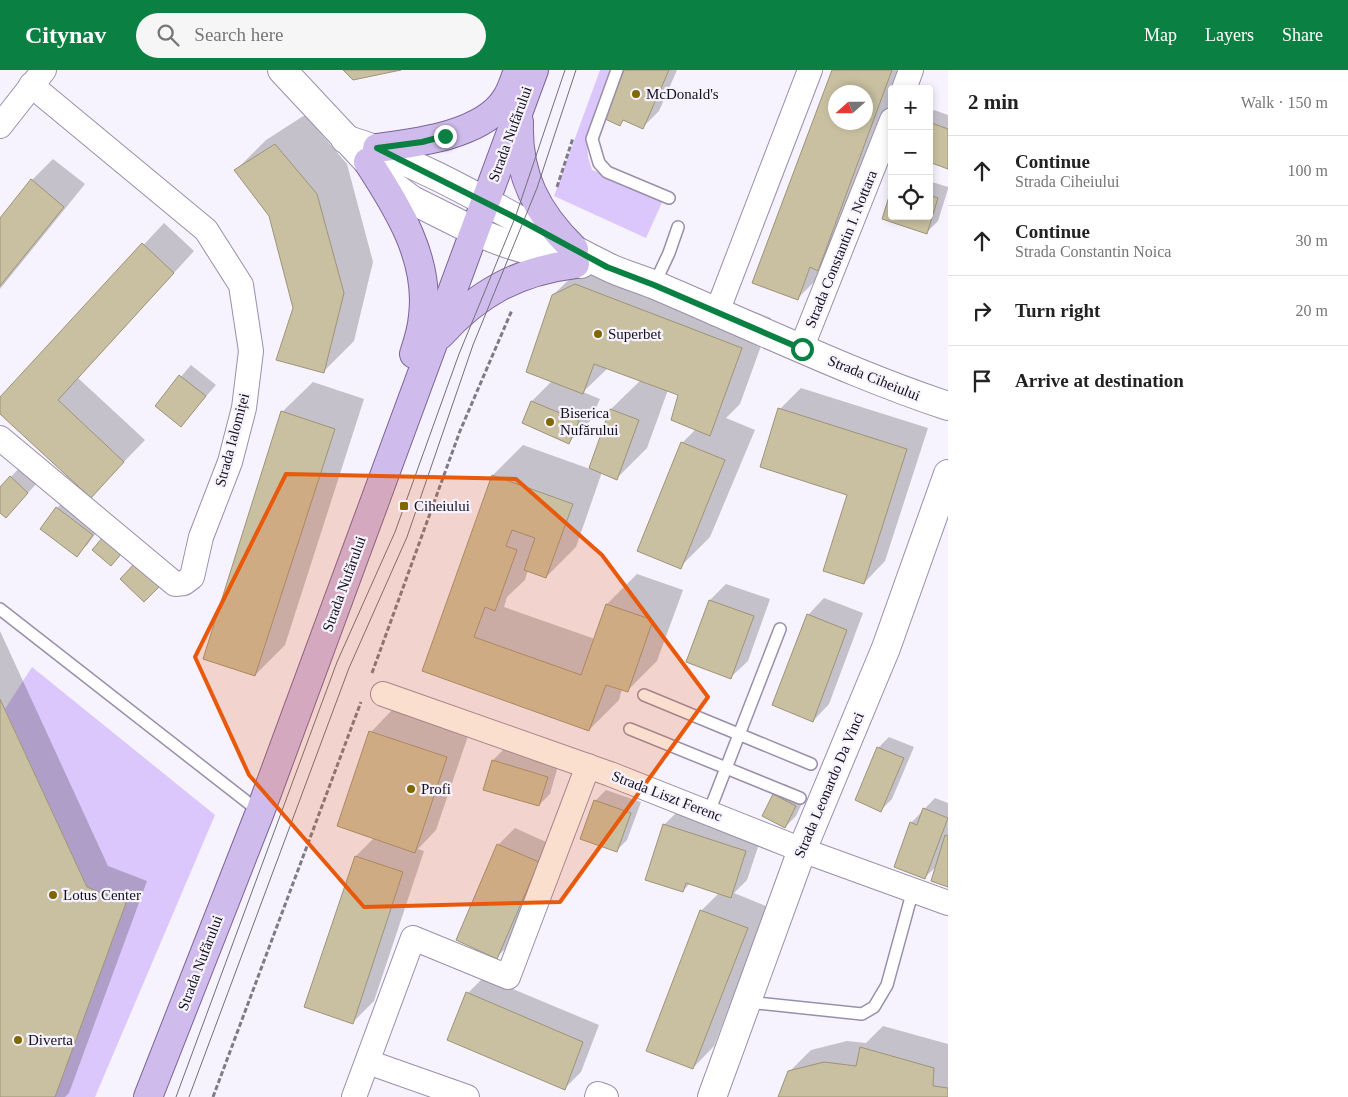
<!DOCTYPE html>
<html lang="en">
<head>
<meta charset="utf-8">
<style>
  body { margin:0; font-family:"Times New Roman",serif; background:#f6f6f6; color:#222 }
  .controls { position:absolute; right:15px; top:15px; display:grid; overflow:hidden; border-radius:5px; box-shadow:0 2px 8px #0003 }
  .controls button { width:45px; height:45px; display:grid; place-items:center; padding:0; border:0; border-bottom:1px solid #e0e0e0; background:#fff; color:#222; font:25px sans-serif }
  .compass { position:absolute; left:828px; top:15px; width:45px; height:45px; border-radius:50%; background:#fff; box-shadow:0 2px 8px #0003; rotate:249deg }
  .stop { position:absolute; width:15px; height:15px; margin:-11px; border:4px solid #0b8043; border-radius:50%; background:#fff }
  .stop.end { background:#0b8043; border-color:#fff; box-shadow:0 1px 5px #0008 }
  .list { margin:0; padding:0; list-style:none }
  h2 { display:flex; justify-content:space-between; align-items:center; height:65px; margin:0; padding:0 20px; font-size:21px }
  h2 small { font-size:16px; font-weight:400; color:#767676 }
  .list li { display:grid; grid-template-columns:32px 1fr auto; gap:15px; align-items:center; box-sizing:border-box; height:70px; padding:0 20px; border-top:1px solid #e0e0e0 }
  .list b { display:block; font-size:19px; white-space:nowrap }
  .list p { margin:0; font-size:16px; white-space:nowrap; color:#767676 }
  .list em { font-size:16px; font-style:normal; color:#767676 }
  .icon { flex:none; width:28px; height:28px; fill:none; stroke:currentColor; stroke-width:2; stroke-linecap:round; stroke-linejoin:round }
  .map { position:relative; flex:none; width:948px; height:1027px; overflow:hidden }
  header { display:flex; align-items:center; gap:30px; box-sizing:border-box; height:70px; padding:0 25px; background:#0b8043; color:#fff }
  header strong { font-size:24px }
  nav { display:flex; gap:28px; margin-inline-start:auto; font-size:18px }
  .search { width:350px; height:45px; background:#f6f6f6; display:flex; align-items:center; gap:12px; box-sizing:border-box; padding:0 18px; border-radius:28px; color:#767676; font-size:19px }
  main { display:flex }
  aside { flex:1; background:#fff }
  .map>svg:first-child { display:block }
  .green { fill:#dbc7fb }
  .shadow { fill:#0003; fill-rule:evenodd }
  .building { fill:#c9c0a1; stroke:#9d9477; fill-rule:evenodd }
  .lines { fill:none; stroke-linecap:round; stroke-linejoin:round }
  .lane-casing { stroke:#998fab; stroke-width:14 }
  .street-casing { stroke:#998fab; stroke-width:26 }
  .secondary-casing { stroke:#998fab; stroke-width:30 }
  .primary-casing { stroke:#7a649a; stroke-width:30 }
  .path { stroke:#7f7b86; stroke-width:3; stroke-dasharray:5 2.5; stroke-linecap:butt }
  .lane { stroke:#fff; stroke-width:11 }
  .street { stroke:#fff; stroke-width:24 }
  .secondary { stroke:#fff; stroke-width:28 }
  .primary { stroke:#d0bcec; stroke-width:28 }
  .tram { stroke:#736f7a; stroke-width:1 }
  .route { stroke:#0b8043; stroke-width:6 }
  .marked { fill:#e8590c; fill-opacity:0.2; stroke:#e8590c; stroke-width:4; stroke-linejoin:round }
  .poi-dot { fill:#806700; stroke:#f6f2fe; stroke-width:2 }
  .labels { text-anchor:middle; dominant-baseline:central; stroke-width:4.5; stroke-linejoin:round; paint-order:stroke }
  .poi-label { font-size:15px; fill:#15111b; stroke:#f6f2fe; text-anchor:start }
  .street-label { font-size:15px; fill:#15111b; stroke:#f6f2fe }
</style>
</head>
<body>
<header>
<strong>Citynav</strong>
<div class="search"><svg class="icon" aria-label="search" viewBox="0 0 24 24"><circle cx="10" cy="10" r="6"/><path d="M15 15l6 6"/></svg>Search here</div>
<nav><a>Map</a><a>Layers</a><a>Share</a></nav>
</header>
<main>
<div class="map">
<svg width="948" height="1027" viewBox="0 0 948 1027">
  <rect width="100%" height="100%" fill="#f6f2fe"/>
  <g class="green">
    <polygon points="600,0 614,0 587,71 588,87 592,100 664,128 646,168 554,126"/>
    <polygon points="32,597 215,745 95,1027 55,1027 126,833 87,817 5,639"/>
  </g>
  <g class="shadow">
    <polygon points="626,0 677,0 659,41 643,57 625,49 620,54"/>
    <path d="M 833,0 L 905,0 L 898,19 L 892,19 L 892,36 L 839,178 L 819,207 L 797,229 ZM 836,22 L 866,22 L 866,52 L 836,52 Z"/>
    <polygon points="934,40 948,45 948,98 929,91 929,45"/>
    <polygon points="305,45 347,94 373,192 354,271 324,301 294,238 270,146 236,100 266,70"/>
    <polygon points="53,89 85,114 0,219 0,150 32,110"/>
    <polygon points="929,111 948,117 948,119 938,151 927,162 892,146 929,146"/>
    <polygon points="164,153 194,181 78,308 145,370 91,426 0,343 0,329"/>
    <polygon points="606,185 771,248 740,334 726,348 755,360 710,467 680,497 682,373 696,359 680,325 668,320 647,378 617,408 602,402 576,477 546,507 528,500 525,510 507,527 504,537 595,569 607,534 637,504 683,520 657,591 627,621 622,619 619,630 589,660 424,601 493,405 523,375 590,399 611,339 641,310 608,298 583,322 600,329 590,351 569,372 523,353 532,331 552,311 553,225 584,195"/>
    <polygon points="191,295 216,315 181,355 156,336"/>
    <polygon points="313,312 364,329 285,575 255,605 282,342"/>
    <polygon points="801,318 928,358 885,491 864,513 849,424 780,339"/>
    <polygon points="21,396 38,412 16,436 0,442 0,419"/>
    <polygon points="68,427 103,453 88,474 77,485 57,438"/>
    <polygon points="726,514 770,529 748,591 731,607 710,530"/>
    <polygon points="824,528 863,543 829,634 813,651 808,545"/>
    <polygon points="0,561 108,796 147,811 69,1023 65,1027 0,1027"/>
    <polygon points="392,640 468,666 436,760 418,779 424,781 374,931 353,952 356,786 375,767 371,662"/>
    <polygon points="889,667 914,677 892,729 881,740 878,678"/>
    <polygon points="504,679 558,696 550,724 539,735 493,690"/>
    <polygon points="785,714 806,725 796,746 785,757 774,725"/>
    <polygon points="606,720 641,732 627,770 616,781 582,768 596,730"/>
    <polygon points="935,728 948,733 948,815 933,811 938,795 925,807 911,753"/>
    <polygon points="681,738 762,765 747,810 734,823 768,837 714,976 693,998 701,841 719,823 690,813 683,821 664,755"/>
    <polygon points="515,758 555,776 513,871 497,887 498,775"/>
    <polygon points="484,907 599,955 581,1002 564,1019 468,923"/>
    <polygon points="883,956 948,974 948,1027 779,1027 789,1002 811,980 847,971 866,973"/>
  </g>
  <g class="building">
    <polygon points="343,0 401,0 353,10"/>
    <polygon points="624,0 669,0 643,59 623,50 620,56 603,48"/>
    <path d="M 832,0 L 892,0 L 818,201 L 810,197 L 798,230 L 752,213 ZM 836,22 L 866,22 L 866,52 L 836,52 Z"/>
    <polygon points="929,52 948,59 948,99 929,92"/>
    <polygon points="275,74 317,124 344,223 324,303 276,290 293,238 269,146 234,100"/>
    <polygon points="31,109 64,137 0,216 0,148"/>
    <polygon points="892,117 892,146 929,146 929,125 938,128 927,164 882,149"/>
    <polygon points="142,173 174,203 58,330 124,392 91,428 0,344 0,327"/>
    <polygon points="575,214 742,278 710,366 671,350 678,325 594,294 583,324 526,302 552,225"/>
    <polygon points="179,305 206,326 181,357 155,336"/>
    <polygon points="531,331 579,351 569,374 522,353"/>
    <polygon points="778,338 907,379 864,514 823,501 847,425 760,397"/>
    <polygon points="610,339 639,350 617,410 589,398"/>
    <polygon points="281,341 335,359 255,606 203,589"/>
    <polygon points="681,372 725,390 681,499 637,481"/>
    <polygon points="492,405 573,434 546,508 524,500 535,468 512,460 506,476 517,480 495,541 485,537 474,567 581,605 606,534 653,550 628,622 606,615 589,661 422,601"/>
    <polygon points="10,406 28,423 6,448 0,443 0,417"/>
    <polygon points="56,437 93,465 77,487 40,459"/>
    <polygon points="103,467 122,483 111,496 92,480"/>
    <polygon points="135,493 159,517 144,532 120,509"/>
    <polygon points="709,530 754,546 731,609 686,592"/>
    <polygon points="807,544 847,560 813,652 772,635"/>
    <polygon points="0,629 87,817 126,833 55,1027 0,1027"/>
    <polygon points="369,661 447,687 415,783 337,756"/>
    <polygon points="877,677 904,688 881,742 855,730"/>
    <polygon points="492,690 548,707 539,736 483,720"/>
    <polygon points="773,724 796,736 785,758 762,746"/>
    <polygon points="594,730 631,743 617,782 580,769"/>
    <polygon points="923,738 948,748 925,809 894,797 910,752 917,755"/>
    <polygon points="663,754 746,781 731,828 686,813 683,822 645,810"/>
    <polygon points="945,765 948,766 948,817 931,811"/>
    <polygon points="497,774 539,792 497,889 456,870"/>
    <polygon points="355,786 403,802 353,954 304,937"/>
    <polygon points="700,840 748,858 693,999 646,981"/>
    <polygon points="466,922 583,972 565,1020 447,970"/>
    <polygon points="860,977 934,998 933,1016 948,1018 948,1027 778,1027 788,1001 824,992 856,996"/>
  </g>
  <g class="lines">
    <defs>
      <g id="lane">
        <polyline points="617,0 592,69 599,93 607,102 669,128"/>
        <polyline points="654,215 669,183 678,157"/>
        <polyline points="0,539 260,742"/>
        <polyline points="644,625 811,694"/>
        <polyline points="630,659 800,728"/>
        <polyline points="709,742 780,559"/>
        <polyline points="747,932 862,944 874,937 887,915 913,820"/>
      </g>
      <g id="street">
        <polyline points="904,19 911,0"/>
        <polyline points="0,56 44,0"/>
        <polyline points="717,242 810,0"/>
        <polyline points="801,279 892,50"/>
        <polyline points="0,368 175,514 184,513 192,507 201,467 230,392 244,338 251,281 241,215 206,160 31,15"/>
        <polyline points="383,624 610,704 802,780 948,833"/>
        <polyline points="368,992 467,1027"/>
        <polyline points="354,1027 413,868 508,907 588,696"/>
        <polyline points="597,1027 598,1024 606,1027"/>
      </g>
      <g id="secondary">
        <polyline points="282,0 368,92 392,115 412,130 474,161 505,173 534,182 581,194"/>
        <path d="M 345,69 C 437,97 520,154 606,196 C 621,204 639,208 655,215 C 676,224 697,233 717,242 C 794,275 869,310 948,336"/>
        <polyline points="712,1027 802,780 886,578 948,404"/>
      </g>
      <g id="primary">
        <path d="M 519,52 C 517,105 537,143 574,179"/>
        <path d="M 377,78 C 416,73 485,65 507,27 C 512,19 514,10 518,1"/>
        <path d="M 368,92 C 398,138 430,189 423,246 C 422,259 418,272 414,284"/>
        <path d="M 440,265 C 478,223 518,201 575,194"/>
        <polyline points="148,1027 260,742 534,0"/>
      </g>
    </defs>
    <use href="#lane" class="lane-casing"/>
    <use href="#street" class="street-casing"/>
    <use href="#secondary" class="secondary-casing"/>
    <use href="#primary" class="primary-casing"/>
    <g class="path">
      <polyline points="557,117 573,68"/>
      <polyline points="372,603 460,361 512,240"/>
      <polyline points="213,1027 361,632"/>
    </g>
    <use href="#lane" class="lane"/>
    <use href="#street" class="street"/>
    <use href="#secondary" class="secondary"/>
    <use href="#primary" class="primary"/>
    <g class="tram">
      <polyline points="176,1027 337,592 395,462 459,284 515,148 565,0"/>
      <polyline points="189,1027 349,598 407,467 473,275 537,118 576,0"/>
    </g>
  </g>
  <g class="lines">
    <polyline class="route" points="445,66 422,72 377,78 524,152 607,197 654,215 802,279"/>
  </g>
  <path class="marked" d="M 286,404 L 516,409 L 602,485 L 708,627 L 560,832 L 364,837 L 249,705 L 195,587 Z"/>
  <g class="poi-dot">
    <circle cx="636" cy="24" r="5"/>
    <circle cx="598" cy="264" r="5"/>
    <circle cx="550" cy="352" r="5"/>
    <rect x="399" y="431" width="10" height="10" rx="2.5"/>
    <circle cx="411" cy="719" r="5"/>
    <circle cx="53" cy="825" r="5"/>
    <circle cx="18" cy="970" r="5"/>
  </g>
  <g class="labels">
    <g class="poi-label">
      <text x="646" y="24">McDonald's</text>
      <text x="608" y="264">Superbet</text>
      <text x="560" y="343">Biserica<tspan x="560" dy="17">Nufărului</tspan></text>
      <text x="414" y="436">Ciheiului</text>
      <text x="421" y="719">Profi</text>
      <text x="63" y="825">Lotus Center</text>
      <text x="28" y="970">Diverta</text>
    </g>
    <g class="street-label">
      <text transform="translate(510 64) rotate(-70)">Strada Nufărului</text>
      <text transform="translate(841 179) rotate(-68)">Strada Constantin I. Nottara</text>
      <text transform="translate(874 308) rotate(22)">Strada Ciheiului</text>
      <text transform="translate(232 370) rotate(-75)">Strada Ialomiței</text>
      <text transform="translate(344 514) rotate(-70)">Strada Nufărului</text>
      <text transform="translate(829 715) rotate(-67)">Strada Leonardo Da Vinci</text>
      <text transform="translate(667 726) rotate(21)">Strada Liszt Ferenc</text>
      <text transform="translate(200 893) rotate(-69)">Strada Nufărului</text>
    </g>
  </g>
</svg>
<div class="controls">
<button>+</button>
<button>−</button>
<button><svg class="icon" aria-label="locate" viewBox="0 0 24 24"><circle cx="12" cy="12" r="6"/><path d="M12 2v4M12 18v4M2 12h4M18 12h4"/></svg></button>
</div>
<svg class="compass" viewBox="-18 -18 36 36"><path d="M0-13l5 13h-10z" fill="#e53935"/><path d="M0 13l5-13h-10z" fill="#767676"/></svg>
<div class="stop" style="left:802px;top:279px"></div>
<div class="stop end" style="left:445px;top:66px"></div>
</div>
<aside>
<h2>2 min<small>Walk · 150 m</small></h2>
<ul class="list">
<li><svg class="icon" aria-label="ahead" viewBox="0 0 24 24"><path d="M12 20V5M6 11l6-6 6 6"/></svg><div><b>Continue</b><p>Strada Ciheiului</p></div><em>100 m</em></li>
<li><svg class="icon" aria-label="ahead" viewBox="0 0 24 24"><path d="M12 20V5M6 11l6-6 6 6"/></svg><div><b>Continue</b><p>Strada Constantin Noica</p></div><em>30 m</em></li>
<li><svg class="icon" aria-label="right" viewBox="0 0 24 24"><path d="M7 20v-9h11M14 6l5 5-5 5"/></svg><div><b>Turn right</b></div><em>20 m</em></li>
<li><svg class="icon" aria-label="arrive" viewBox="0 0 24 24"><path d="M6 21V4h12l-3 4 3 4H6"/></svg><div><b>Arrive at destination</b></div></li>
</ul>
</aside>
</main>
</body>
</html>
